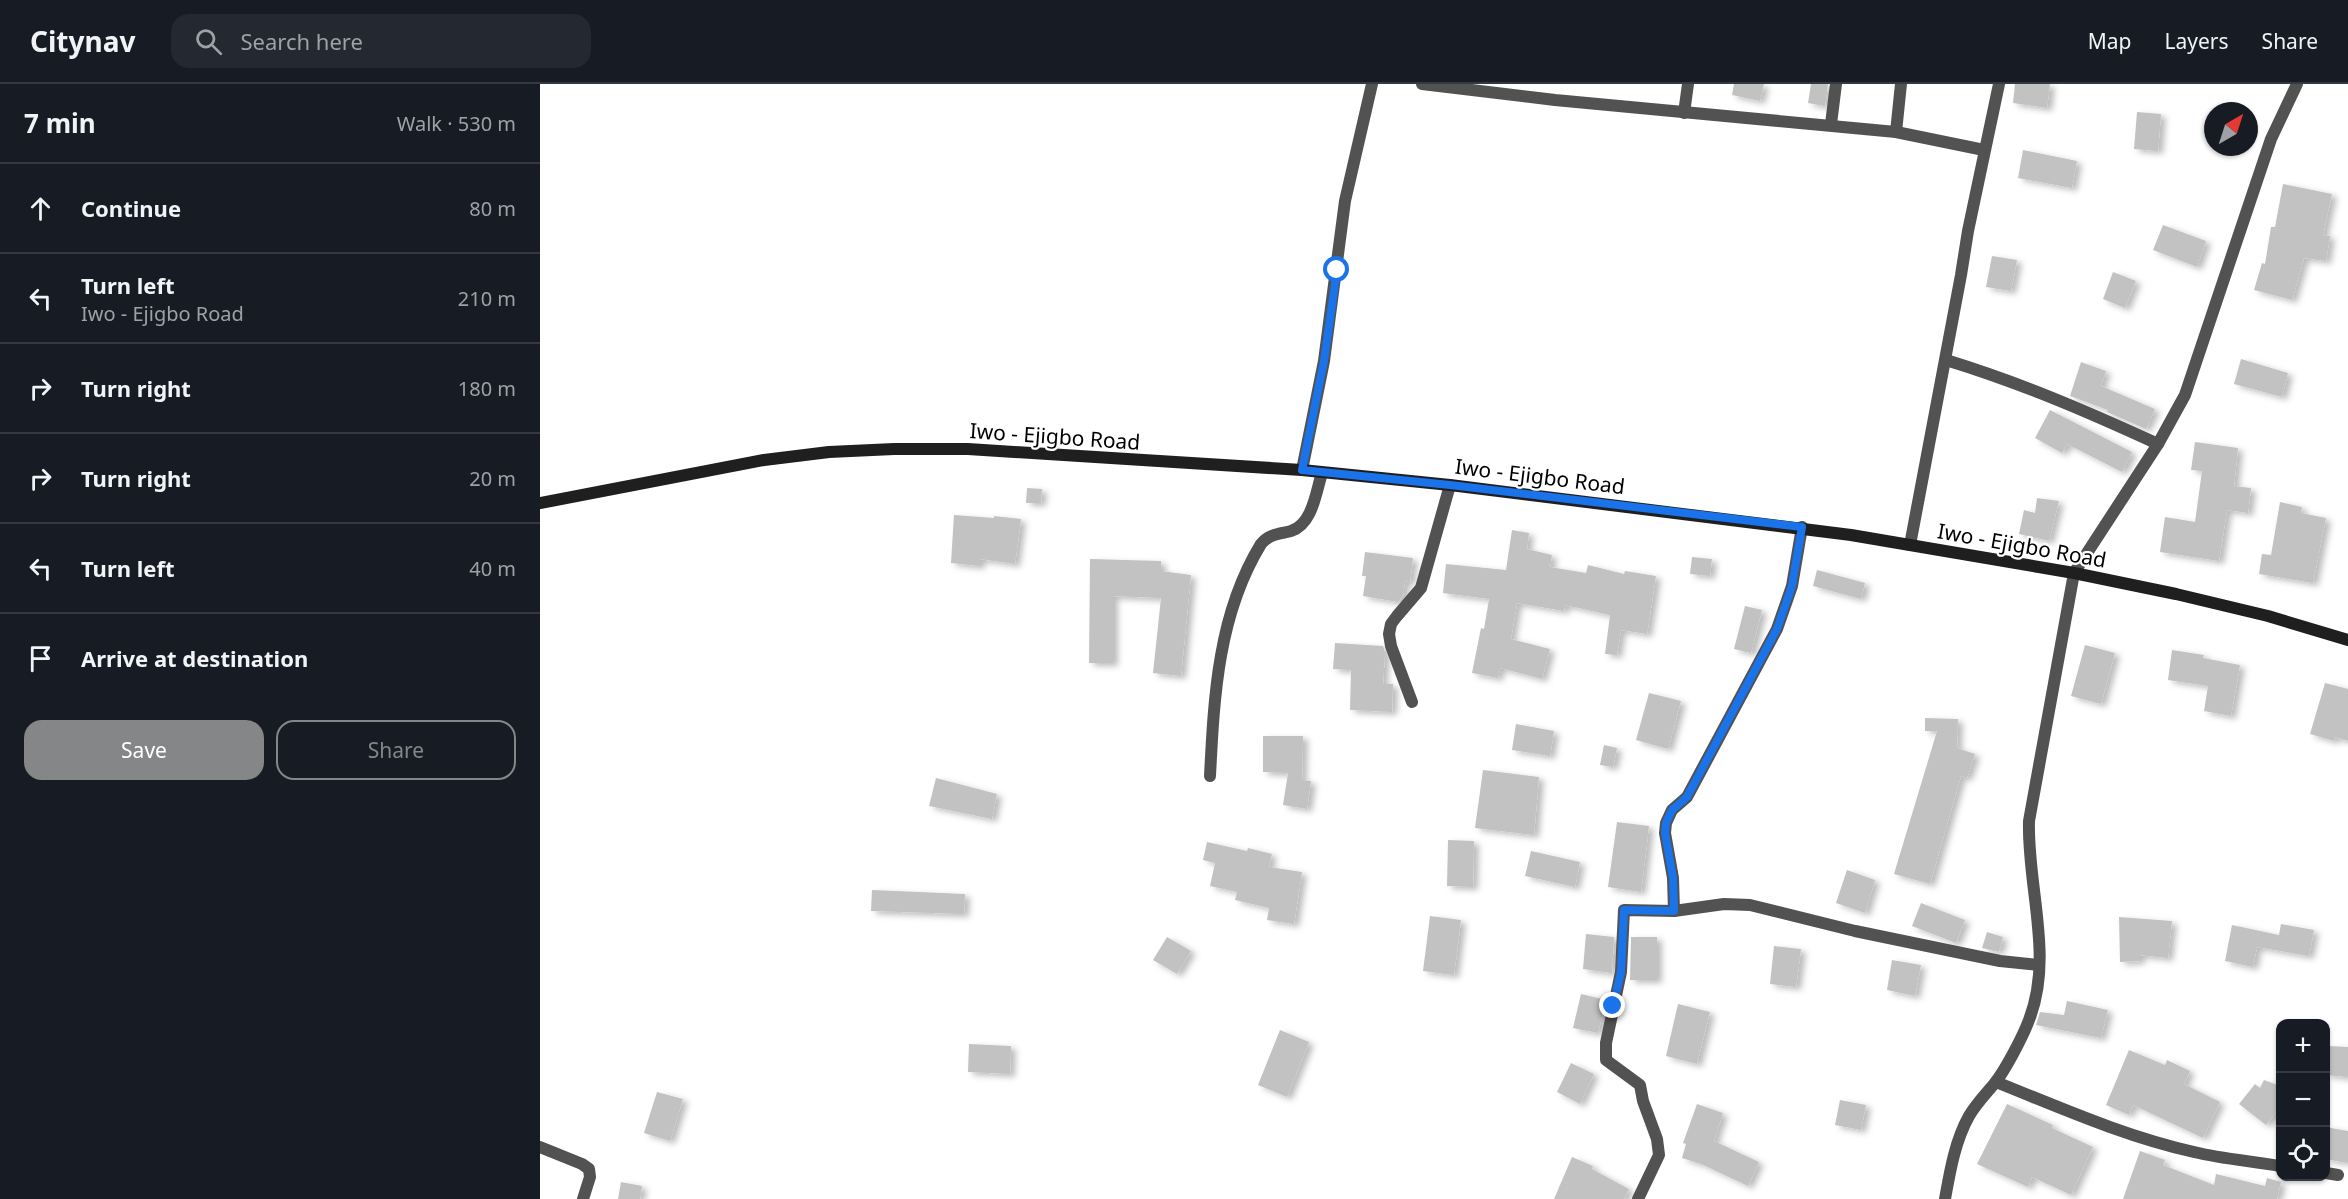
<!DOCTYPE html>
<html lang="en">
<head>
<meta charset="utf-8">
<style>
  body { margin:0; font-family:"Noto Sans",sans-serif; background:#242831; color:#f1f3f6 }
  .controls { position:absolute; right:18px; bottom:18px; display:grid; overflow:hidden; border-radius:12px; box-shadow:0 2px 4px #0004 }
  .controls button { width:54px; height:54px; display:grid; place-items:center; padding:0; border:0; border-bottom:2px solid #363941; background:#171b24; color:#f1f3f6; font:30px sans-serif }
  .compass { position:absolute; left:1664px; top:18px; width:54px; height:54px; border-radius:50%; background:#171b24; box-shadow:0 2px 4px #0004; rotate:39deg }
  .stop { position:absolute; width:18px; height:18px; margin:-14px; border:4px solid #1a73e8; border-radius:50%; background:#fff }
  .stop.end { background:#1a73e8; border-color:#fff; box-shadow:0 2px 6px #0008 }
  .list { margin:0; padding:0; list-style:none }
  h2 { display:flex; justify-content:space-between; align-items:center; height:78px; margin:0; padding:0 24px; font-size:26px }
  h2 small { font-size:20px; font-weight:400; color:#9ea1a6 }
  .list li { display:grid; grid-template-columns:39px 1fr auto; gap:18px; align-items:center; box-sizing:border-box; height:90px; padding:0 24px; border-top:2px solid #363941 }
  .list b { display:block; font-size:22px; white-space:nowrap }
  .list p { margin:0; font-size:20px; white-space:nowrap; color:#9ea1a6 }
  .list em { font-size:20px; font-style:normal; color:#9ea1a6 }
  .actions { display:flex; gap:12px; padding:18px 24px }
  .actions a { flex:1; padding:14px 0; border:2px solid #858687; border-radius:18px; text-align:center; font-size:21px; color:#858687 }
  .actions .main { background:#858687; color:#fff }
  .icon { flex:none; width:33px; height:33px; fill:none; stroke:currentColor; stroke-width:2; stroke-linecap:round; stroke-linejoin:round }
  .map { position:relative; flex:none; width:1808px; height:1115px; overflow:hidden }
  header { display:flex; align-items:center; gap:36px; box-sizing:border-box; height:84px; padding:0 30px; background:#171b24; border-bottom:2px solid #363941 }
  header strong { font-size:28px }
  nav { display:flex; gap:33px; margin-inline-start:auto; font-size:21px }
  .search { width:420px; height:54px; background:#242831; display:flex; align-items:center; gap:15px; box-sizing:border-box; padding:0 21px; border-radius:18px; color:#9ea1a6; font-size:22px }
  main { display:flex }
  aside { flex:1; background:#171b24 }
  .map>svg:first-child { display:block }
  .building { fill:#c2c2c2; filter:url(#shadow) }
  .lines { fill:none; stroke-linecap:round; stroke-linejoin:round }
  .street { stroke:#525252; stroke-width:12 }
  .secondary { stroke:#1f1f1f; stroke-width:12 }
  .route { stroke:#1a73e8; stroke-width:8 }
  .labels { text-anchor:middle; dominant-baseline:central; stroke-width:4.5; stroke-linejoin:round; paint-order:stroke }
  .street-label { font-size:21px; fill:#000; stroke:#fff }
</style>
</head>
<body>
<header>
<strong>Citynav</strong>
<div class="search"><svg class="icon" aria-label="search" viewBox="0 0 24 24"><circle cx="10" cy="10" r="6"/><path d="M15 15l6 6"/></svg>Search here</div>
<nav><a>Map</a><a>Layers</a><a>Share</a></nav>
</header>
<main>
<aside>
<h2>7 min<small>Walk · 530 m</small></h2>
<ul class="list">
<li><svg class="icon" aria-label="ahead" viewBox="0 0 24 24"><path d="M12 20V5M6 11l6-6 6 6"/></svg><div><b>Continue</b></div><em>80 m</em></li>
<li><svg class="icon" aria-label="left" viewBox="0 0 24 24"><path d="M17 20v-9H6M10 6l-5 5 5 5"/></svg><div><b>Turn left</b><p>Iwo - Ejigbo Road</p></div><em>210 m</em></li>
<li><svg class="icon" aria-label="right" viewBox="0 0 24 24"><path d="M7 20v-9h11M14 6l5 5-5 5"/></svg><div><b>Turn right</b></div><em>180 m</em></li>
<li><svg class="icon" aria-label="right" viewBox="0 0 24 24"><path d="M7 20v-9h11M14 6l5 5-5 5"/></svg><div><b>Turn right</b></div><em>20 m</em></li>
<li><svg class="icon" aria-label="left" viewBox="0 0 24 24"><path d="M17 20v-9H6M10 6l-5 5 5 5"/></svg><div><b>Turn left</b></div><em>40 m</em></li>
<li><svg class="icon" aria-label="arrive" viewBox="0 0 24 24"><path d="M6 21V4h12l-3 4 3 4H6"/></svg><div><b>Arrive at destination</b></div></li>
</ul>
<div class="actions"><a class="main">Save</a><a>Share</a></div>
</aside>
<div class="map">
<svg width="1808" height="1115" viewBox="0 0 1808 1115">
  <defs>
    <filter id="shadow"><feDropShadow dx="5" dy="3" stdDeviation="3" flood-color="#0004"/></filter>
  </defs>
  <rect width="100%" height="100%" fill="#fff"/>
  <g class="building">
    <polygon points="1194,0 1224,0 1220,17 1192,11"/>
    <polygon points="1271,0 1288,0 1285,22 1268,19"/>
    <polygon points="1475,0 1510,0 1507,24 1473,19"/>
    <polygon points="1597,28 1621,30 1618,67 1594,65"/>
    <polygon points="1483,66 1537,77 1532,104 1478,94"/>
    <polygon points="1743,100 1792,110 1783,151 1790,152 1786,177 1764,174 1752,216 1714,206 1722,179 1725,180 1731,143 1735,143"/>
    <polygon points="1623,141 1666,157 1657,183 1613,166"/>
    <polygon points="1452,172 1477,176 1471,207 1446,203"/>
    <polygon points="1573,188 1596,197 1585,224 1563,215"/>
    <polygon points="1701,275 1748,289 1742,313 1694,300"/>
    <polygon points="1541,278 1566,287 1561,302 1615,325 1606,345 1567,328 1568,326 1530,312"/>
    <polygon points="1510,326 1592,368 1582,388 1527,360 1522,369 1495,354"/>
    <polygon points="1655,358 1698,364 1694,402 1711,404 1708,429 1687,426 1679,477 1620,468 1625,433 1655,438 1662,387 1651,386"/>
    <polygon points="487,404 502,405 501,419 486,419"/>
    <polygon points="1497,414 1519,417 1509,457 1479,450 1484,426 1495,429"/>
    <polygon points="1740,418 1762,423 1761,429 1786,434 1773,499 1719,490 1722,470 1731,471"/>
    <polygon points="414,431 454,434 454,432 481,435 475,480 440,475 440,482 411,479"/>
    <polygon points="972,446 989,449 987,465 1012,471 1010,483 1046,489 1048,481 1084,490 1085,487 1116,492 1107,550 1081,546 1077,571 1065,570 1070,531 1025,521 1024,527 977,519 971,555 1010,565 1002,595 960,584 958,594 932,589 941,544 944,545 949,515 903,509 906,480 966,486"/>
    <polygon points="825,468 873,474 870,498 865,497 863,512 858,518 823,512 826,492 822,492"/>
    <polygon points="1152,473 1172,475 1170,492 1150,490"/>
    <polygon points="550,475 621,477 621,487 651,491 641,592 613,589 621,514 573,512 573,579 549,579"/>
    <polygon points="1277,486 1325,499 1321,515 1273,502"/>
    <polygon points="1205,522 1222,526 1211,569 1194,565"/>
    <polygon points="795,559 843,562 845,568 843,600 853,600 852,628 810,626 811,586 793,585"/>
    <polygon points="1545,561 1575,569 1561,620 1531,612"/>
    <polygon points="1632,566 1664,571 1663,574 1700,581 1691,632 1664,627 1668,602 1628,596"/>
    <polygon points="1785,599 1808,605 1808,657 1795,653 1794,657 1770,650"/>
    <polygon points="1109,609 1141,617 1128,665 1096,656"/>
    <polygon points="1385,634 1418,635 1417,664 1435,670 1427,694 1421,692 1390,800 1354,790 1397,647 1385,647"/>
    <polygon points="976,640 1014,647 1010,672 972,666"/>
    <polygon points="723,652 763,652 762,696 771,697 767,725 743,721 748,689 723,688"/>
    <polygon points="1064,661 1077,664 1073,683 1060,681"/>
    <polygon points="943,686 999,693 994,751 935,744"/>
    <polygon points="396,694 457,710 452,735 389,722"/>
    <polygon points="1077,738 1109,742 1101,808 1068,803"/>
    <polygon points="908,756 934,757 933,803 907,802"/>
    <polygon points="667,758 707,767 708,764 732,770 729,783 762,788 754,840 727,836 729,824 695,816 697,808 670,802 675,779 663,776"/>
    <polygon points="991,767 1040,778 1035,803 985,792"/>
    <polygon points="1307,786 1335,796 1325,829 1296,819"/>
    <polygon points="332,806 425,810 424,830 331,827"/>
    <polygon points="1381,819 1425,836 1416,859 1372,842"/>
    <polygon points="890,832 921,836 914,891 883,887"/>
    <polygon points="1579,833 1632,837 1628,874 1600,871 1600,877 1580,878"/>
    <polygon points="1741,840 1774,846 1769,872 1717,863 1713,883 1685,877 1692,841 1739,851"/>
    <polygon points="1447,848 1463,853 1459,868 1442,864"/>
    <polygon points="1046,850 1074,853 1072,889 1043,885"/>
    <polygon points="627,853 651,867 637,890 613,876"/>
    <polygon points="1091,853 1117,853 1117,896 1090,896"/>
    <polygon points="1234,862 1261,865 1256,903 1230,900"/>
    <polygon points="1352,876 1381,881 1375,912 1347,906"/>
    <polygon points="1041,910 1066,916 1058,949 1033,944"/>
    <polygon points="1527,917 1568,926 1561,954 1496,941 1500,928 1524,931"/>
    <polygon points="1138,920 1170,928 1157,980 1126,972"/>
    <polygon points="740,946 769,958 747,1013 718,1001"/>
    <polygon points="429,960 471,962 470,990 428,988"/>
    <polygon points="1788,962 1808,963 1808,993 1786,991"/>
    <polygon points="1589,966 1625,981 1627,976 1650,987 1644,1000 1680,1018 1663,1054 1593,1021 1589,1031 1566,1021"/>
    <polygon points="1031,979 1054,990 1040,1020 1017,1008"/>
    <polygon points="1724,996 1740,1002 1740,1023 1726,1041 1699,1020 1715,1000 1720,1004"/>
    <polygon points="117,1008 143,1015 130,1057 104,1049"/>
    <polygon points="1300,1016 1326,1021 1321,1046 1295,1041"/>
    <polygon points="1157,1020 1183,1029 1174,1057 1219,1078 1208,1102 1161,1080 1142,1074 1146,1060 1143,1059"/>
    <polygon points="1467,1020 1513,1041 1512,1044 1553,1063 1531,1111 1492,1093 1488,1103 1437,1080"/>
    <polygon points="1785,1043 1808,1047 1808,1079 1785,1075"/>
    <polygon points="1600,1067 1625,1076 1623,1081 1674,1101 1676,1090 1725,1102 1727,1094 1741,1098 1737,1115 1583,1115"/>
    <polygon points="1032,1073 1053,1082 1052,1085 1089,1105 1084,1115 1014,1115"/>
    <polygon points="81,1098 102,1102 100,1115 78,1115"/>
  </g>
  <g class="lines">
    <g class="street">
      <polyline points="882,0 1015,16 1356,48 1444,66"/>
      <polyline points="1144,29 1148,0"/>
      <polyline points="1291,40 1296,0"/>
      <polyline points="1356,48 1361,0"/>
      <path d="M 1406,276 C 1481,299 1546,327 1618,360"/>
      <polyline points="762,386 784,277 805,117 832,0"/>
      <polyline points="1370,461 1421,191 1428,147 1459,0"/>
      <polyline points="872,618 851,562 849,550 851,540 857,532 881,504 910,401"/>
      <path d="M 670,692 C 674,612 678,530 721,460 C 729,450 739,450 751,447 C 773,440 776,407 782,389"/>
      <polyline points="1134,827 1133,794 1125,749 1126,739 1132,726 1147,713 1237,545 1252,502 1262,443"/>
      <path d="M 1456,998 C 1521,1024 1586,1053 1654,1068 C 1683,1075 1712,1077 1740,1082"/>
      <polyline points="0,1063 42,1080 49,1085 50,1093 43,1115"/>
      <polyline points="1786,1089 1798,1091"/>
      <polyline points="1098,1115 1119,1071 1117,1055 1103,1017 1100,1001 1066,976 1066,959 1081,888 1084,826 1134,827 1184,820 1210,821 1315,847 1460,877 1498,881"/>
      <path d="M 1405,1115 C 1410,1087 1415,1057 1429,1032 C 1436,1020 1445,1011 1454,1000 C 1465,987 1483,952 1489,936 C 1514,872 1487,803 1489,737 L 1534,489 L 1618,360 L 1645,311 L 1731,55 L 1757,0"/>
    </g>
    <polyline class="secondary" points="0,419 224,376 289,368 354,365 428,365 762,386 910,401 1311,451 1534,489 1636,510 1728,532 1808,556"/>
  </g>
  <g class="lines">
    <polyline class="route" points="797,186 784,277 762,386 910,401 1262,443 1252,502 1237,545 1147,713 1132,726 1126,739 1125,749 1133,794 1134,827 1084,826 1081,888 1073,922"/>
  </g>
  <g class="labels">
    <g class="street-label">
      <text transform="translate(515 352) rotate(4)">Iwo - Ejigbo Road</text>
      <text transform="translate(1000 392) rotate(7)">Iwo - Ejigbo Road</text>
      <text transform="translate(1482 461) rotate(10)">Iwo - Ejigbo Road</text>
    </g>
  </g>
</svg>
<div class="controls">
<button>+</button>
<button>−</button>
<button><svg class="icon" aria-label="locate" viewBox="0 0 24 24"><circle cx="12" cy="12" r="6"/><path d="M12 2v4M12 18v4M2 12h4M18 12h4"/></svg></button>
</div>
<svg class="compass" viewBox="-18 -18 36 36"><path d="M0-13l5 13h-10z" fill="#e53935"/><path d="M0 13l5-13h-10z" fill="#9ea1a6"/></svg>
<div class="stop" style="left:797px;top:186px"></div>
<div class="stop end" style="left:1073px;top:922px"></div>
</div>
</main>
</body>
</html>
